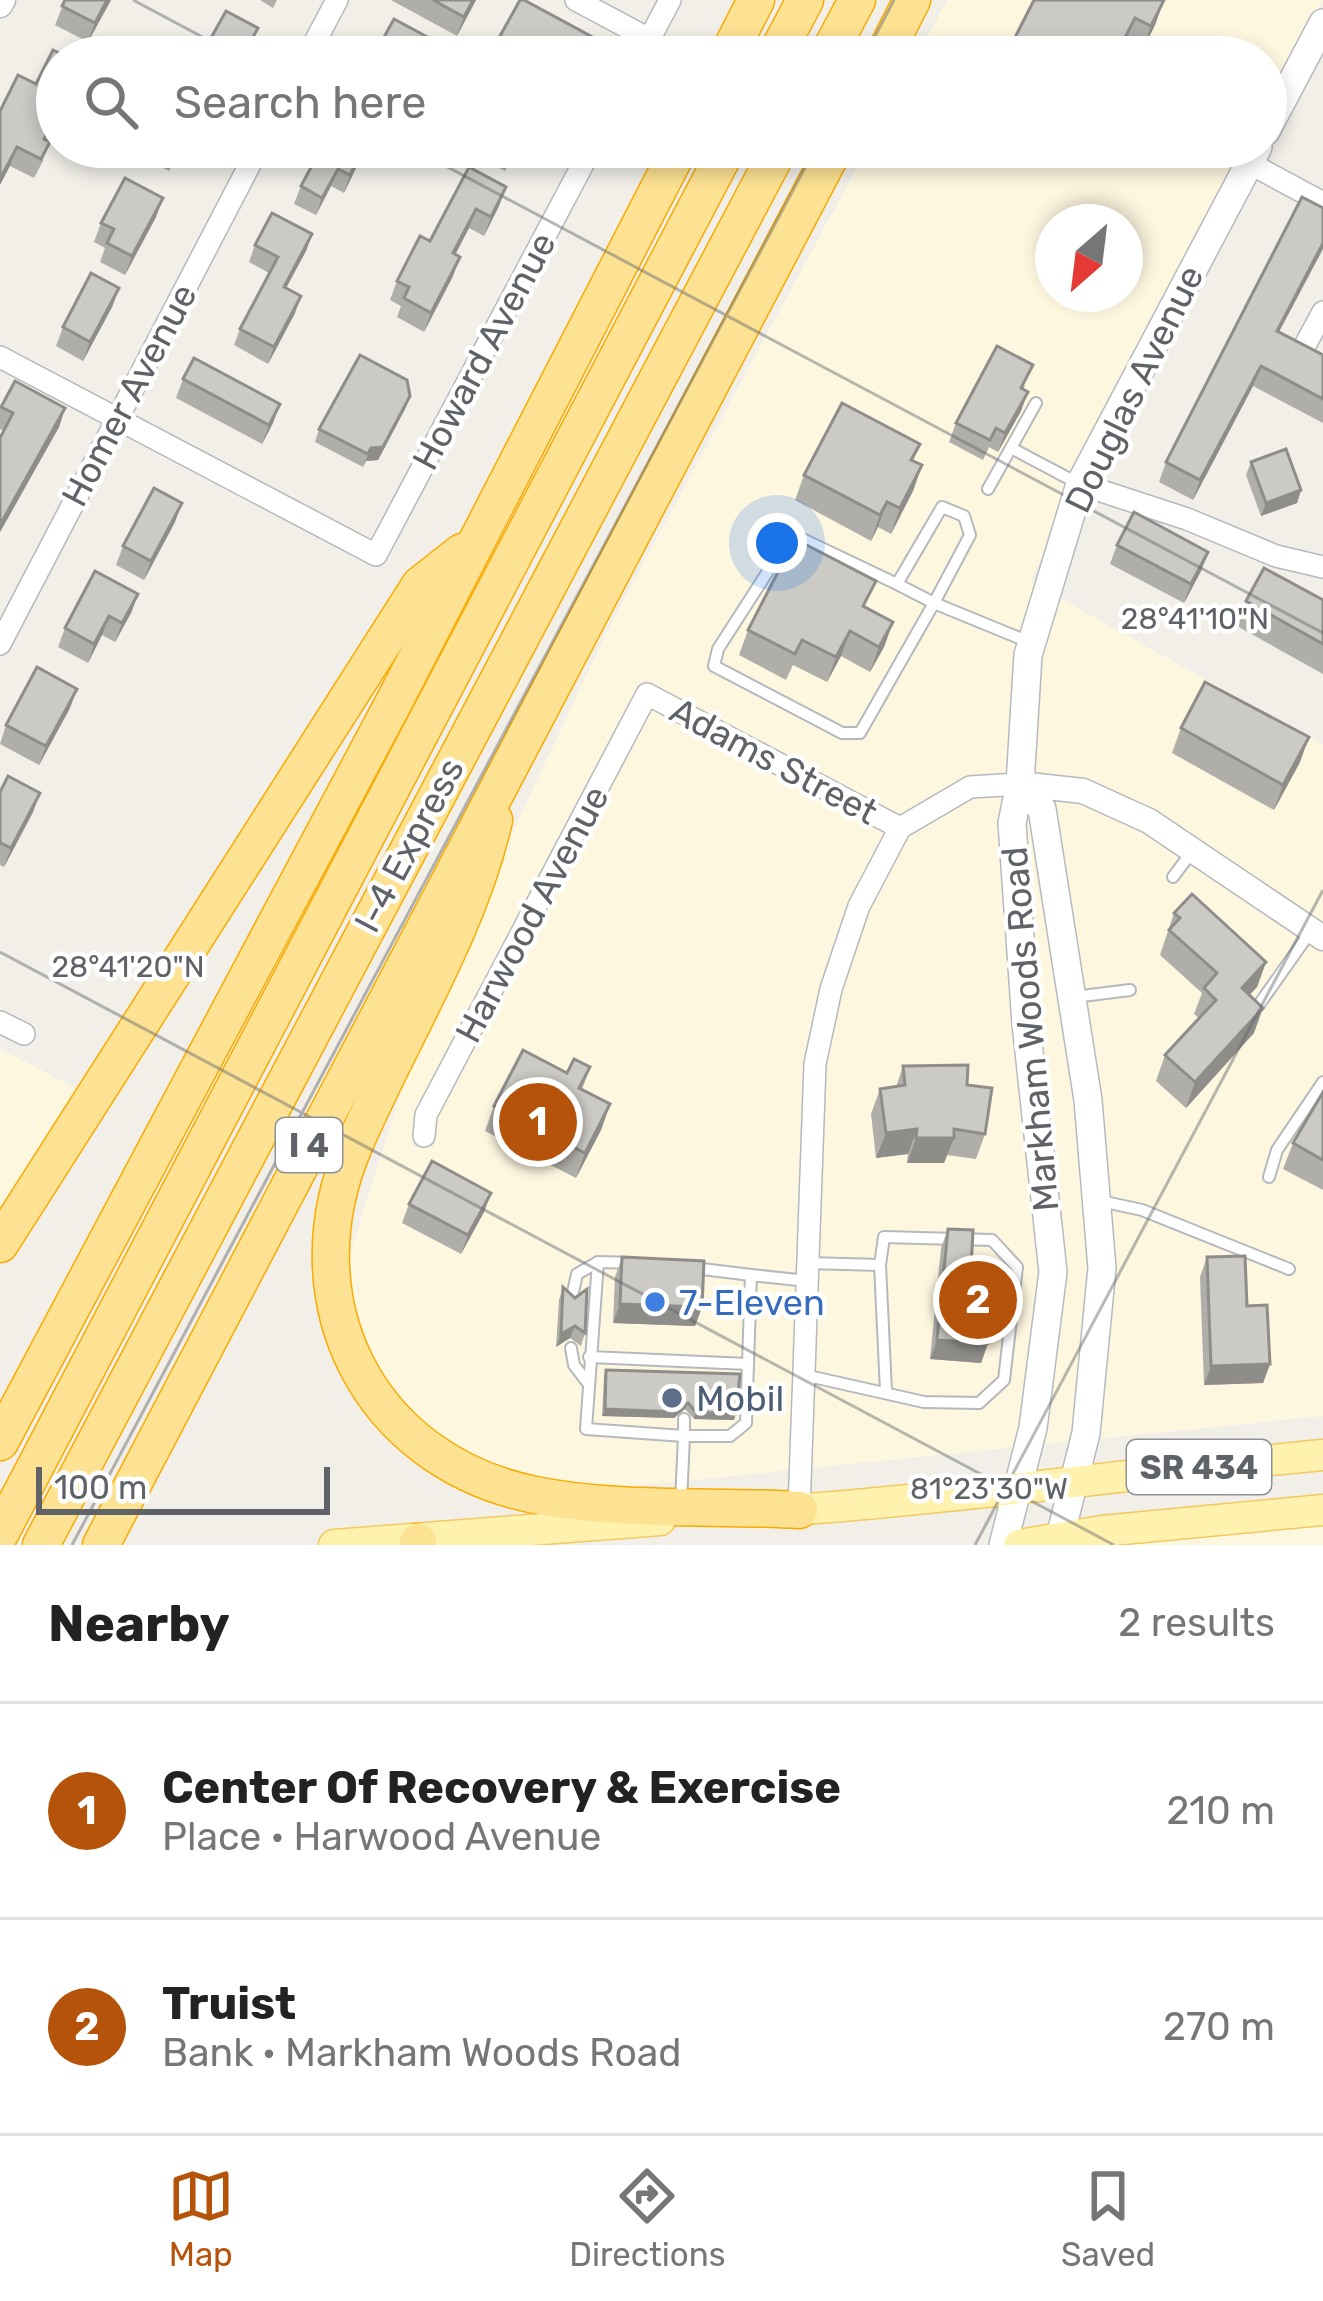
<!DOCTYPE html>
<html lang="en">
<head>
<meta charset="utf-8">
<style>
  body { margin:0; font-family:Rubik,sans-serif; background:#f6f6f6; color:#222 }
  .compass { position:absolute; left:1035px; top:204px; width:108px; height:108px; border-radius:50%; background:#fff; box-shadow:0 6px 18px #0003; rotate:208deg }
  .scale { position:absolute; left:36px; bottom:30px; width:294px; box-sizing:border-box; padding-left:12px; border:6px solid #5f6368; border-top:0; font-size:33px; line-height:42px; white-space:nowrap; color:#5f6368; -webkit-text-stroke:9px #fff; paint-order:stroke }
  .you { position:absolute; left:777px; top:543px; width:42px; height:42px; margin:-30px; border:9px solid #fff; border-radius:50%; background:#1a73e8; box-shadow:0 0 0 18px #1a73e833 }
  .badge { display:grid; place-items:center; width:78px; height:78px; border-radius:50%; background:#b45309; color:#fff; font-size:39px; font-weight:700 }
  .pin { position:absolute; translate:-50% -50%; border:6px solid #fff; box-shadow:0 3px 12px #0006 }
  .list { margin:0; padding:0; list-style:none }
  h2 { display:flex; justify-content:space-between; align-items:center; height:156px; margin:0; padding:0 48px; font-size:51px }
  h2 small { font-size:39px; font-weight:400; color:#767676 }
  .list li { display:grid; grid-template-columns:78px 1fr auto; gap:36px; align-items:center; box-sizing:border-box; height:216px; padding:0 48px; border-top:3px solid #e0e0e0 }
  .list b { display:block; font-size:45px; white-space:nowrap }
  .list p { margin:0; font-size:39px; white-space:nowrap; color:#767676 }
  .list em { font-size:39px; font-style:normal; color:#767676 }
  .icon { flex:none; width:66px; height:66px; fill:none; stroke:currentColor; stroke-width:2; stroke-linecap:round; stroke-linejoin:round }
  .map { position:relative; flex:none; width:1323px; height:1545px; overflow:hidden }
  .search { position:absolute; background:#fff; box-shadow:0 6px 18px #0003; left:36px; right:36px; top:36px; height:132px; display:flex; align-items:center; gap:30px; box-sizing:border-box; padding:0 42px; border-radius:66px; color:#767676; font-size:45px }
  .sheet { height:588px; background:#fff }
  nav { display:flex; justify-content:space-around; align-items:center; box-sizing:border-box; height:168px; border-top:3px solid #e0e0e0; background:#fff; font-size:33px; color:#767676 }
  nav a { display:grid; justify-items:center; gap:6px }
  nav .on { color:#b45309 }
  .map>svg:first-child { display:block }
  .commercial { fill:#fef7e0; fill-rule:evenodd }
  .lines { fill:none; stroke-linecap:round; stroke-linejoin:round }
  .service-casing { stroke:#b5b8bc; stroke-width:14 }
  .minor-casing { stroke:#b5b8bc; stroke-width:24 }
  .tertiary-casing { stroke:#b5b8bc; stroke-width:27 }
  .secondary-casing { stroke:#b6babf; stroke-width:30 }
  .primary-casing { stroke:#f2c960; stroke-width:33 }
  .motorway-casing { stroke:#f9ab00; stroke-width:39 }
  .service { stroke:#fff; stroke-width:10 }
  .minor { stroke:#fff; stroke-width:21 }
  .tertiary { stroke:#fff; stroke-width:24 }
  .secondary { stroke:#fff; stroke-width:27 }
  .primary { stroke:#fff2af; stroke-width:30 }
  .motorway { stroke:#fde293; stroke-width:36 }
  .wall { fill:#afaea9 }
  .shaded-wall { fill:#8f8d8a }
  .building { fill:#cccac5; stroke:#8f8d8a; stroke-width:3 }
  .ticks { fill:none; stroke:#5f6368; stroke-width:3; stroke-opacity:0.45 }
  .shop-dot { fill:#3f7fe0; stroke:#fff; stroke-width:4.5 }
  .service-dot { fill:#5c6f8a; stroke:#fff; stroke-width:4.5 }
  .labels { text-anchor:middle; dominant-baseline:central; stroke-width:9; stroke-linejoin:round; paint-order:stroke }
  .shield { fill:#fff; stroke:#8f9295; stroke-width:3 }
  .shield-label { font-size:33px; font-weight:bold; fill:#5f6368 }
  .street-label { font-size:36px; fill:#5f6368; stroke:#fff }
  .shop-label { font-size:36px; fill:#366cbe; stroke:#fff; text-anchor:start }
  .service-label { font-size:36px; fill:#4e5e75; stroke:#fff; text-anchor:start }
  .ticks-label { font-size:30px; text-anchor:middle; fill:#5f6368; stroke:#fff; stroke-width:9; stroke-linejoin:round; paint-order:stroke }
</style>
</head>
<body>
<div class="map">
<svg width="1323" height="1545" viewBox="0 0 1323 1545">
  <rect width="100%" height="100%" fill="#f1efe8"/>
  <g class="commercial">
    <polygon points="947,0 1323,0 1266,111 1266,57 917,57"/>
    <path d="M 868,147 L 1247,147 L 1030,581 L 1038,586 L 1010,773 L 966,777 L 901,815 L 644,680 L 417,1110 L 413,1147 L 433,1147 L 436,1117 L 651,709 L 885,833 L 849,903 L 821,986 L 791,1470 L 595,1490 L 517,1479 L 429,1433 L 372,1373 L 344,1272 L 423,1023 L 608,629 ZM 1053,222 L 1125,222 L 1125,294 L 1053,294 Z"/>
    <polygon points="1056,596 1323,745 1323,924 1031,774 1039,656"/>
    <polygon points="1007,796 1042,1273 1019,1447 811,1468 825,1064 841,991 868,909 908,835 971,798"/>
    <polygon points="1047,798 1079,802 1143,831 1323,951 1323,1416 1095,1439 1112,1301"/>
    <polygon points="1026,807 1032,815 1078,1102 1092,1270 1074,1441 1040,1445 1046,1103 1022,823"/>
    <polygon points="0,1049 84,1092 0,1214"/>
    <polygon points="1323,1521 1323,1545 1085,1545"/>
  </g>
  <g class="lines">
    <defs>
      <g id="service">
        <polyline points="1013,449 1079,484"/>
        <polyline points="988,489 1036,403"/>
        <polyline points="897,584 792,534 718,649 714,666 842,733 860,733 934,603 897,584 942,507 964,516 970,535 934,603 1029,642"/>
        <polyline points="1173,877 1191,853"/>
        <polyline points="1074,997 1130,990"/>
        <polyline points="1258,1006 1311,931"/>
        <polyline points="1269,1177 1277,1150 1323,1082"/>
        <polyline points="1096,1200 1142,1210 1289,1269"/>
        <polyline points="634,1263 598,1262 586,1429 684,1436 684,1419"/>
        <polyline points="808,1263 880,1265"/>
        <polyline points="694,1268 751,1275"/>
        <polyline points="571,1301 577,1274 598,1262"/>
        <polyline points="571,1348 574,1365 587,1382"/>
        <polyline points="589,1357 748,1364"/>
        <polyline points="804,1375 924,1402 979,1403 1004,1380 1017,1267 992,1240 884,1237 880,1265 886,1391"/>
        <polyline points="681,1502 684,1436 730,1436 746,1423 751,1275 808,1281"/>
      </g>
      <g id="minor">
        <polyline points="576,0 649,39"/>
        <polyline points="307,57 337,0"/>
        <polyline points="640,57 670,0"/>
        <polyline points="1249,163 1323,203"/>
        <polyline points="1303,349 1323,312"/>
        <polyline points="0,357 376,555 592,147"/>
        <polyline points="1080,484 1187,519 1276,556 1323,567"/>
        <polyline points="0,644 259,147"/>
        <polyline points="0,1022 24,1034"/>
        <polyline points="424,1136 426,1115 647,694 900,828"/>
        <polyline points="799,1510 815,1064 831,989 859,906 900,828 970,787 1020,784"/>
      </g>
      <g id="tertiary">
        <polyline points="0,5 3,0"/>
        <polyline points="1020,784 1083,791 1149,821 1323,938"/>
      </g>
      <g id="secondary">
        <polyline points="1266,131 1323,23"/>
        <polyline points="1020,784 1042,809 1088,1100 1102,1268 1086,1433 1058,1545"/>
        <polyline points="1003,1545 1033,1428 1053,1272 1026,1024 1012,823 1020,784 1028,655 1080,484 1258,147"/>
      </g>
      <g id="primary">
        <path d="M 780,1511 C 962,1498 1142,1472 1323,1455"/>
        <polyline points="334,1545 660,1520"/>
        <polyline points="1019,1545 1102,1531 1323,1510"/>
      </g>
      <g id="motorway">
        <polyline points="727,57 756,0"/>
        <polyline points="775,57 805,0"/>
        <polyline points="827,57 857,0"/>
        <polyline points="883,57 912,0"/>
        <path d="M 494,820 C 468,934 400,1038 354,1146 C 288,1300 367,1461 535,1495 C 620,1512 713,1505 799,1510"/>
        <polyline points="0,1244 420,585 462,552"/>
        <polyline points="0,1442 395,700 680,147"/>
        <polyline points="0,1534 728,147"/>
        <polyline points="418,1542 418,1545"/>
        <polyline points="41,1545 780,147"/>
        <polyline points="101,1545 835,147"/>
      </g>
    </defs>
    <use href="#service" class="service-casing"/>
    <use href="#minor" class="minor-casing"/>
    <use href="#tertiary" class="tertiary-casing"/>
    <use href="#secondary" class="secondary-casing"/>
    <use href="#primary" class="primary-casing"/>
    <use href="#motorway" class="motorway-casing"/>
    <use href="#service" class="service"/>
    <use href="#minor" class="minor"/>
    <use href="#tertiary" class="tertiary"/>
    <use href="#secondary" class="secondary"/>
    <use href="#primary" class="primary"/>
    <use href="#motorway" class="motorway"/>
  </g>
  <g class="wall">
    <polygon points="65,0 111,0 88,42 55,25"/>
    <polygon points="260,0 277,0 273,8"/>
    <polygon points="391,0 476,0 457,36"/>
    <polygon points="1164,0 1155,25 1142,51 1126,43 1005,57"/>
    <polygon points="500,36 596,39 590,57 497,57 493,55"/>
    <polygon points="253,41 244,57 203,57 207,45"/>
    <polygon points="0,111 57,117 46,140 43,161 34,178 10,166"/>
    <polygon points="134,147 198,147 189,164 176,158 169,171 133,152"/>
    <polygon points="322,147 366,147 344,193 331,186 316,215 294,204 301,186"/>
    <polygon points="477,147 518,147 505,171 474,155"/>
    <polygon points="469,167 499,206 484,236 469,228 455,255 453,276 424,332 397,317 401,306 390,300 397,281 430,241"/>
    <polygon points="156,217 125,275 100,262 105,248 94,242 101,223"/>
    <polygon points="312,234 306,251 286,288 295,313 268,364 234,345 240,329 269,273 249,262 255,245"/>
    <polygon points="119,288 112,307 83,361 56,346 63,327"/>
    <polygon points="1279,332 1323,355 1323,423 1253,386 1193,500 1159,482 1166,462"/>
    <polygon points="183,379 273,423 262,444 176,398"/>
    <polygon points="15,381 65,408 59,427 0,532 0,438 4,431 0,429 0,409"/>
    <polygon points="1026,385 1023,389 1021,411 998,452 989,447 983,460 949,442 956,423"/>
    <polygon points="405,409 378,460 366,461 363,467 315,442 319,429"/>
    <polygon points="920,444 913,461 922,465 913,491 891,534 878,527 871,541 795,500 804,475"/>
    <polygon points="1251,462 1301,490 1297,503 1261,516 1246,475"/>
    <polygon points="175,522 144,580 116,565 123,546"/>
    <polygon points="1117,545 1208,552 1201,571 1184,603 1110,564"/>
    <polygon points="138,594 131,613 115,642 102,635 88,663 58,647 65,628"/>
    <polygon points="1323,600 1323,674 1237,626 1246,601"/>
    <polygon points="866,607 893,622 884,647 870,672 841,656 827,682 793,665 786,680 739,655 748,630"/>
    <polygon points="70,708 39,765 0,744 6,725"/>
    <polygon points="1181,728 1300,762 1274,810 1172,753"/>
    <polygon points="0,792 33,812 4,867 0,865"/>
    <polygon points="1174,913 1266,962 1257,987 1249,995 1254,1033 1186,1108 1156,1081 1165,1055 1199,1018 1194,1014 1202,993 1160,955"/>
    <polygon points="903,1066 967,1085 985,1134 976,1159 947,1155 944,1163 907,1163 908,1154 876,1158 871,1114 880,1089 896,1087"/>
    <polygon points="590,1067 582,1090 610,1104 601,1130 576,1178 485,1131 494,1106 567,1073"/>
    <polygon points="1323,1092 1323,1190 1283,1169 1293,1143"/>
    <polygon points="491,1193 484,1212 461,1254 402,1223 409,1204"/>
    <polygon points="948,1229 971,1269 1002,1312 990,1311 988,1343 981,1363 930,1359 941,1248"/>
    <polygon points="622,1257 702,1307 695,1326 613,1323 615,1277"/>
    <polygon points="1207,1257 1247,1306 1270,1364 1263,1383 1204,1385 1200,1277"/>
    <polygon points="563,1287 575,1298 585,1333 581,1346 570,1338 556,1347 559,1300"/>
    <polygon points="606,1370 734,1420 694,1419 685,1409 674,1418 602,1416 604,1376"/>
  </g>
  <g class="shaded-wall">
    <polygon points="107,0 111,0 88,42 95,23"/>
    <polygon points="473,0 476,0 457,36 464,17"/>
    <polygon points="1164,0 1155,25 1142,51 1151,26"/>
    <polygon points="1135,18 1119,57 1115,57"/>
    <polygon points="17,147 10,166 0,185 0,179"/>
    <polygon points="364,147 366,147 344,193 350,175"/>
    <polygon points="338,169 331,186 316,215 322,198"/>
    <polygon points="506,187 499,206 484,236 491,217"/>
    <polygon points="163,198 156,217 125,275 132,256"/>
    <polygon points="476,209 469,228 446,272 453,253"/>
    <polygon points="312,234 306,251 278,303 284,287"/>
    <polygon points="1323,243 1323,249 1269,351 1277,331"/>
    <polygon points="460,257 453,276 424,332 431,313"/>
    <polygon points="119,288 112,307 83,361 90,342"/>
    <polygon points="301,296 295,313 268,364 274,347"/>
    <polygon points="1261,366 1253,386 1193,500 1200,480"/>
    <polygon points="1028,392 1021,411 998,452 1005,433"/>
    <polygon points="410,396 405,409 378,460 366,461 363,467 371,448"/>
    <polygon points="280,404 273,423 262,444 269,425"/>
    <polygon points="65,408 59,427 0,532 0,525"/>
    <polygon points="922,465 913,491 891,534 900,508"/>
    <polygon points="1301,490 1297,503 1261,516 1266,503"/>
    <polygon points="887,502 878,527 871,541 880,515"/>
    <polygon points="182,503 175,522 144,580 151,561"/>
    <polygon points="1208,552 1201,571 1184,603 1191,584"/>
    <polygon points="138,594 131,613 115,642 122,623"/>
    <polygon points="109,616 102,635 88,663 94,644"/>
    <polygon points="893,622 884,647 870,672 879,647"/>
    <polygon points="850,631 841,656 827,682 836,657"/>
    <polygon points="77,689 70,708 39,765 46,746"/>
    <polygon points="1309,737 1300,762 1274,810 1283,785"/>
    <polygon points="40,793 33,812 4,867 11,848"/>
    <polygon points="1266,962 1257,987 1232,1014 1242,988"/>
    <polygon points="1263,1008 1254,1033 1186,1108 1195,1082"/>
    <polygon points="610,1104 601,1130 576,1178 585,1153"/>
    <polygon points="917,1129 908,1154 876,1158 886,1133"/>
    <polygon points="916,1138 954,1138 944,1163 907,1163"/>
    <polygon points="491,1193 484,1212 461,1254 468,1235"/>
    <polygon points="992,1291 1009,1292 1002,1312 985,1310"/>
    <polygon points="620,1304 702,1307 695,1326 613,1323"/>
    <polygon points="575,1326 570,1338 556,1347 561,1334"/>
    <polygon points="937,1340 988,1343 981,1363 930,1359"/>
    <polygon points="1270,1364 1263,1383 1204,1385 1211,1366"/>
    <polygon points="688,1403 685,1409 674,1418 602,1416 605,1409"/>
    <polygon points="696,1412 736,1414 734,1420 694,1419"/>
  </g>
  <g class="building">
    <polygon points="65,0 107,0 95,23 62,6"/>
    <polygon points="433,0 473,0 464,17"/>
    <polygon points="520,0 524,0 596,39 587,57 540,57 500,36"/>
    <polygon points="1034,0 1164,0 1151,26 1135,18 1115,57 1005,57"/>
    <polygon points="226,11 258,28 242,57 229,57 207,45"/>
    <polygon points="394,19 433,40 424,57 373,57"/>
    <polygon points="53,50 67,57 57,57 57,112 44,139 50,142 41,159 17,147 0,179 0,111 18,75 36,84"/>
    <polygon points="322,147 364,147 350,175 338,169 322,198 301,186"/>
    <polygon points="469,167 506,187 491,217 476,209 453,253 460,257 431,313 404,298 409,287 397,281 420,236 430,241"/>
    <polygon points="125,178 163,198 132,256 107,243 114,229 101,223"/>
    <polygon points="1302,197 1323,208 1323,243 1277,331 1323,355 1323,399 1261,366 1200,480 1166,462"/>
    <polygon points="272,213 312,234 284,287 301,296 274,347 240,329 278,257 255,245"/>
    <polygon points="91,273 119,288 90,342 63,327"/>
    <polygon points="997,346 1033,365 1021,388 1028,392 1005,433 996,428 990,440 956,423"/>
    <polygon points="360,355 407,380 410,396 383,447 371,448 368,454 319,429"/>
    <polygon points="194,358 280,404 269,425 183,379"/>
    <polygon points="15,381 65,408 0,525 0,438 13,413 1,407"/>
    <polygon points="842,403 920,444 911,460 922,465 900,508 887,502 880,515 804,475"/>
    <polygon points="1286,449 1301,490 1266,503 1251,462"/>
    <polygon points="154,488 182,503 151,561 123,546"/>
    <polygon points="1134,512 1208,552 1191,584 1117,545"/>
    <polygon points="795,539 876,581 863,606 893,622 879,647 850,631 836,657 802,640 795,654 748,630"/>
    <polygon points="1264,568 1323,600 1323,644 1246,601"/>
    <polygon points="95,571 138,594 122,623 109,616 94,644 65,628"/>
    <polygon points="37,667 77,689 46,746 6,725"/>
    <polygon points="1205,682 1309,737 1283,785 1181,728"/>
    <polygon points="8,776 40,793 11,848 1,843 0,844 0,792"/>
    <polygon points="1192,894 1266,962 1242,988 1263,1008 1195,1082 1165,1055 1216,1000 1204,988 1217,973 1169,930 1180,918 1174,913"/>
    <polygon points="523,1050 567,1073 574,1059 590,1067 579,1088 610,1104 585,1153 494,1106"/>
    <polygon points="968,1065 967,1085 992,1088 985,1134 954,1129 954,1138 916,1138 917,1129 886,1133 880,1089 905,1085 903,1066"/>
    <polygon points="1323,1092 1323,1160 1293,1143"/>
    <polygon points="432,1161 491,1193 468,1235 409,1204"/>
    <polygon points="948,1229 973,1230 971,1269 1011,1272 1009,1292 992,1291 988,1343 937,1340"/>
    <polygon points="1245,1256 1247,1306 1267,1305 1270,1364 1211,1366 1207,1257"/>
    <polygon points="622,1257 704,1261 702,1307 620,1304"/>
    <polygon points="563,1287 575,1298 587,1289 585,1333 575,1326 561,1334"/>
    <polygon points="606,1370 740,1374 736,1414 696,1412 688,1403 677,1412 605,1409"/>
  </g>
  <path class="ticks" d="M 133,0 L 240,57M 864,57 L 894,0M 410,147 L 1323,633M 0,952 L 1114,1545M 72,1545 L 816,147M 975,1545 L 1323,890"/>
  <circle class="shop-dot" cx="655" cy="1302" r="12"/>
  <circle class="service-dot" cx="672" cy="1398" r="12"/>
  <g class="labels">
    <g class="shield">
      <rect x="276" y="1118" width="66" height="54" rx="9"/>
      <rect x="1127" y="1440" width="144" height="54" rx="9"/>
    </g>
    <g class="shield-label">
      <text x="309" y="1145">I 4</text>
      <text x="1199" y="1467">SR 434</text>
    </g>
    <g class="street-label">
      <text transform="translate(484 351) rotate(-62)">Howard Avenue</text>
      <text transform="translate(1134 389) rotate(-64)">Douglas Avenue</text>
      <text transform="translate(129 395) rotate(-62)">Homer Avenue</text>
      <text transform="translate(774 761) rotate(28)">Adams Street</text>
      <text transform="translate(409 845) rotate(-62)">I-4 Express</text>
      <text transform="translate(532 914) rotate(-62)">Harwood Avenue</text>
      <text transform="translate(1030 1029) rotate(-95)">Markham Woods Road</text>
    </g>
    <g class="shop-label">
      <text x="679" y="1302">7-Eleven</text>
    </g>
    <g class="service-label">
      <text x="696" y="1398">Mobil</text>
    </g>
  </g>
  <g class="ticks-label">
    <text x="1195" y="629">28°41'10"N</text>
    <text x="128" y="977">28°41'20"N</text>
    <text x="989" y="1499">81°23'30"W</text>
  </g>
</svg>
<svg class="compass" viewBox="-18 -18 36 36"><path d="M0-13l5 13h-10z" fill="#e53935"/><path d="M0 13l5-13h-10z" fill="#767676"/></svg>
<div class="scale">100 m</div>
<div class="you"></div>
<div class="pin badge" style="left:538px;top:1122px">1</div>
<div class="pin badge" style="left:978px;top:1300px">2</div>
<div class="search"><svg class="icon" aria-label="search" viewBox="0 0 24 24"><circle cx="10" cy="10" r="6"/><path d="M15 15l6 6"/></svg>Search here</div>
</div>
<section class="sheet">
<h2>Nearby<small>2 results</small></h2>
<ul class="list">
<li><span class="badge">1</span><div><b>Center Of Recovery &amp; Exercise</b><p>Place · Harwood Avenue</p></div><em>210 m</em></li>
<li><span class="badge">2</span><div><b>Truist</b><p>Bank · Markham Woods Road</p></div><em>270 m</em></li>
</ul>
</section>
<nav>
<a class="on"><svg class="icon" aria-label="map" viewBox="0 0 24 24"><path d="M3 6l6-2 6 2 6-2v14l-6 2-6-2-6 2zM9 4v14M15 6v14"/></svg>Map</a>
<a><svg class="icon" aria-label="directions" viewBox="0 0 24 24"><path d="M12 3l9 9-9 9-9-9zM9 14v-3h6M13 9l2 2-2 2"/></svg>Directions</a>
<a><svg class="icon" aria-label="saved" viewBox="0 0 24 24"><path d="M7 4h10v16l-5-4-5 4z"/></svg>Saved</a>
</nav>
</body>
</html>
